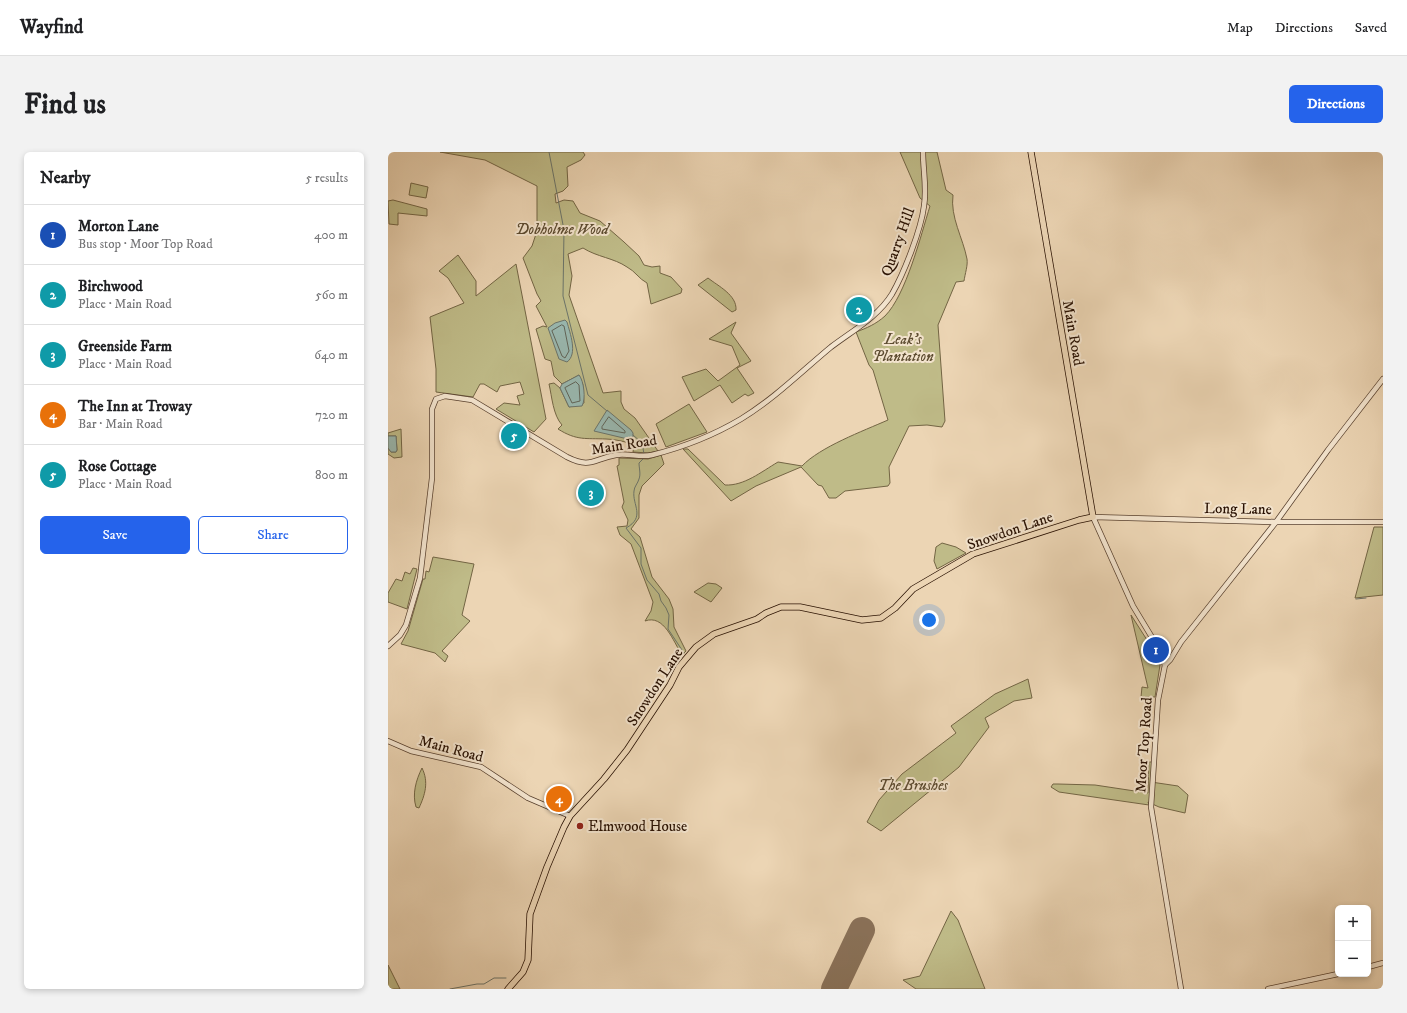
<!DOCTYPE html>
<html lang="en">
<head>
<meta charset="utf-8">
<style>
  body { margin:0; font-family:"IM FELL DW Pica",serif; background:#f2f2f2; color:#202124 }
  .controls { position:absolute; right:12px; bottom:12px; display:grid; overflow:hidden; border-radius:6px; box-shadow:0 2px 6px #0003 }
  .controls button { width:36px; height:36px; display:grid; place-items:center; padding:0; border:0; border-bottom:1px solid #e0e0e0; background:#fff; color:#202124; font:20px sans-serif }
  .you { position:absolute; left:541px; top:468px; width:14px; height:14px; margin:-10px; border:3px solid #fff; border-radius:50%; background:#1a73e8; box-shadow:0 0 0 6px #1a73e833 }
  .badge { display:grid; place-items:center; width:26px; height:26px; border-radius:50%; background:#2563eb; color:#fff; font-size:13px; font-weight:700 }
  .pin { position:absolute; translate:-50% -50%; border:2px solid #fff; box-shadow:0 1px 4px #0006 }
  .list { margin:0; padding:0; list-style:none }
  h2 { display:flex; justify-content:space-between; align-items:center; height:52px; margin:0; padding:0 16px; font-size:17px }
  h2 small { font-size:13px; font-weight:400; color:#757577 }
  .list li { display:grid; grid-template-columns:26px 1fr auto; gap:12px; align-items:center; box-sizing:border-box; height:60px; padding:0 16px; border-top:1px solid #e0e0e0 }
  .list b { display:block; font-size:15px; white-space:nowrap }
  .list p { margin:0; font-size:13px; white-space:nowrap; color:#757577 }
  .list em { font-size:13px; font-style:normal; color:#757577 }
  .actions { display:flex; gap:8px; padding:12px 16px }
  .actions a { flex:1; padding:9px 0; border:1px solid #2563eb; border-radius:6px; text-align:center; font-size:14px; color:#2563eb }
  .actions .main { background:#2563eb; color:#fff }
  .map { position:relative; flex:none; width:995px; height:837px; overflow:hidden; border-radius:6px }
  header { display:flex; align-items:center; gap:24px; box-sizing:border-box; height:56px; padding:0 20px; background:#fff; border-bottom:1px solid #e0e0e0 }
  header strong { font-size:19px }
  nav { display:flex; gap:22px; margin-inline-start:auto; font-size:14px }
  .intro { display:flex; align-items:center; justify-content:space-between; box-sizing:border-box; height:96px; padding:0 24px }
  h1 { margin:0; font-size:28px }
  .button { padding:10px 18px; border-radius:6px; background:#2563eb; color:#fff; font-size:14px; font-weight:700 }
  main { display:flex; gap:24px; padding:0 24px }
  aside { flex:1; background:#fff; border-radius:6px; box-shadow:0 2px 6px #0003 }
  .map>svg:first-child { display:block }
  .green { fill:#bfbb88; stroke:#736544 }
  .water { fill:#99b8b0; stroke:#6b746a }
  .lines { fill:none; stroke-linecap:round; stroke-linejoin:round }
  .shore { stroke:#606458; stroke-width:1 }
  .stream { stroke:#6b746a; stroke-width:1 }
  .runway { stroke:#8a725a; stroke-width:26 }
  .minor-casing { stroke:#58402e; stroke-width:6 }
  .major-casing { stroke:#270f01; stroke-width:7 }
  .minor { stroke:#f3e4ce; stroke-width:4.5 }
  .major { stroke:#ecd5b4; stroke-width:5.5 }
  .poi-dot { fill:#8f2418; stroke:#f3e4ce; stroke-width:1.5 }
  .labels { text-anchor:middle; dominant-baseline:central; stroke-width:4; stroke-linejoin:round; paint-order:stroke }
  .park-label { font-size:15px; font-style:italic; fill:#5c4b30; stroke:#f3e4ce }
  .street-label { font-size:15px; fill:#270f01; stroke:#f3e4ce }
  .poi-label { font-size:15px; fill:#270f01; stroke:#f3e4ce; text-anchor:start }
</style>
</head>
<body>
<header>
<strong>Wayfind</strong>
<nav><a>Map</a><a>Directions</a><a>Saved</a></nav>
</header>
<div class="intro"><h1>Find us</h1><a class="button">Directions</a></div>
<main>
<aside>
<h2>Nearby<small>5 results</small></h2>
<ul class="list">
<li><span class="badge" style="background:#1a4fb4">1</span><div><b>Morton Lane</b><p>Bus stop · Moor Top Road</p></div><em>400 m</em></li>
<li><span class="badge" style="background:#0f9aa8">2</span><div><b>Birchwood</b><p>Place · Main Road</p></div><em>560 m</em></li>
<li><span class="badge" style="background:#0f9aa8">3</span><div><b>Greenside Farm</b><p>Place · Main Road</p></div><em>640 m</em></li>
<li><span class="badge" style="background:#e8710a">4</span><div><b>The Inn at Troway</b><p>Bar · Main Road</p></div><em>720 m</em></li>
<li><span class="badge" style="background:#0f9aa8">5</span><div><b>Rose Cottage</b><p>Place · Main Road</p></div><em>800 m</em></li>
</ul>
<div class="actions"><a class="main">Save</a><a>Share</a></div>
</aside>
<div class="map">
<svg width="995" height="837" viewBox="0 0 995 837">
  <rect width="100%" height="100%" fill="#ecd5b4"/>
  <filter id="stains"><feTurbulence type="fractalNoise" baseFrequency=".005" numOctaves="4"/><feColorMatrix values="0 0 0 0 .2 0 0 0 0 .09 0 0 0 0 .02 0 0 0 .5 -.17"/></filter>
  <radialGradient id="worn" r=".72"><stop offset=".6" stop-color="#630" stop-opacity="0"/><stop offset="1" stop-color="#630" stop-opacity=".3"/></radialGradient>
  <g class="green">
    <path d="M 52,0 L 195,0 L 197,3 L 193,8 L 179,15 L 180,34 L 175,39 L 167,42 L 168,51 L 176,48 L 185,49 L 192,61 L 212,69 L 236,90 L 251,104 L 256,113 L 264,115 L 272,114 L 272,121 L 283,125 L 294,137 L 293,141 L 263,152 L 259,131 C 251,127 247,119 239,115 C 226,106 209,105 195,96 L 180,102 L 184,124 L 181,143 L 215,241 L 233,239 L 233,250 L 236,257 L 247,266 L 270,299 L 260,301 L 245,300 L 246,292 C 237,290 227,287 218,287 C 198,286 189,289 170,277 L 174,273 C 165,263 164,245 161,232 L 166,231 L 172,236 L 181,255 L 196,251 L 195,233 L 191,223 L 174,232 L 166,224 L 163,209 L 157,207 L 148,177 L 155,174 L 159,175 L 148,154 L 153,149 L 149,142 L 135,106 L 144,94 L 149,79 L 149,34 L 97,8 Z"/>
    <path d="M 512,0 L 549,0 L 558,38 L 565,43 C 562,65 575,86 579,107 C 580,113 577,122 576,129 L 568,130 L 550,173 L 557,269 L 554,275 L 539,273 L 521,274 L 501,315 L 502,331 L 500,334 L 457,339 L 448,346 L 441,346 L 434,334 L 430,333 L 413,315 L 368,334 L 343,349 L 295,297 L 300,297 L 337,333 C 356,334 373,320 390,310 L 414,314 C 432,295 475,279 500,268 L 485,218 L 481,213 L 468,180 C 479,176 488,172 497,164 C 518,143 533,83 542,54 L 532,46 Z"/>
    <polygon points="23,31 40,35 38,46 21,43"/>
    <polygon points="5,48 39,57 39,64 10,61 10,73 1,72 0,49"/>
    <polygon points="70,103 88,129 88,144 128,112 158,267 146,280 108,257 116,251 132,253 129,244 136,242 132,230 112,234 109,240 96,232 92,232 85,245 48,240 48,217 42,165 76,151 60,126 51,119"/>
    <path d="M 320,126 C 330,134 349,143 348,158 L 344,160 L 310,133 Z"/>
    <polygon points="348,170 343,181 363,209 349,216 366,241 360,244 357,242 344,251 332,233 306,249 294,225 318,217 330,229 352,213 344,194 321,187"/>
    <polygon points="301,252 319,280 278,295 268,272"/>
    <polygon points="13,277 14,305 6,306 0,302 0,296 3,300 8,300 9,298 8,284 0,284 0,281"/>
    <path d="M 273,303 L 276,312 L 254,334 L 251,343 L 251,366 L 243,377 L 252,385 L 264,425 L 281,447 L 285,457 L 286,475 L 298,499 L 294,503 C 285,489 276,462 257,469 L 263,459 L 265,450 L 243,392 L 232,383 L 229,375 L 239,374 L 240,368 L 234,355 L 236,350 L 229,314 L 231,313 L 231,306 L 260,307 Z"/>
    <polygon points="986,375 995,375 995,443 967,446"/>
    <polygon points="554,391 568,395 578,401 549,417 546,409 548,395"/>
    <polygon points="45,405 86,412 74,463 82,469 54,499 60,504 57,510 47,501 13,492 20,479 35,427 37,427 38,419 41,420"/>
    <polygon points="25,416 29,417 19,457 0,450 0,441 8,427 14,429 17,420 22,422"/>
    <polygon points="320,431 328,432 334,436 323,450 306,440"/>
    <polygon points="743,463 768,502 772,513 767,545 753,545 754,535 760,536"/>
    <polygon points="640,527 644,546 626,549 597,566 601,575 571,615 493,679 479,670 491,648 514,622 568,581 563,574 607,542"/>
    <polygon points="761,610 764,610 763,630 790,634 800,643 797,661 771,655 760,650 761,653 671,640 663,635 665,632 670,632 707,633 760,641"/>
    <path d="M 34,616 C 41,630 37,643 31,656 L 28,655 C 24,642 28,628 34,616 Z"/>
    <polygon points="563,759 570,768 597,837 528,837 515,828 532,824"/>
    <polygon points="0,813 12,837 0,837"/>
  </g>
  <g class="water">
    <path d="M 177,168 L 179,170 C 182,181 190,202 179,210 L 171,207 L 160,176 L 167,171 Z"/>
    <path d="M 191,223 C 196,229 198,247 194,254 L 181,255 L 172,236 L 174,232 Z"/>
    <polygon points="219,258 243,278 245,281 245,286 244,288 206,279"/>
    <polygon points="0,284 8,284 9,298 8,300 3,300 0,296"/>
  </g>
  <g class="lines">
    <g class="shore">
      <polygon points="174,173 176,174 181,199 177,206 174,204 164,179"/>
      <polygon points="188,230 191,233 192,249 184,251 177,236"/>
      <polygon points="221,265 237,279 237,281 214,277 214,275"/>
    </g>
    <g class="stream">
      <polyline points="161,0 176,78 175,144 200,243 219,259"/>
      <polyline points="245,283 254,291 256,302"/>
      <path d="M 255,307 L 251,311 C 251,316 253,322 251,327 C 250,331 246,335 246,339 C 244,353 258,365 238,376 L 253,396 L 253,412 L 259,428 L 271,442 L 273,449 L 278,456 L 281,463 L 280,477 L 296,501"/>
      <polyline points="968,447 978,446"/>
      <polyline points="62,837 89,832 96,832 106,826 118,826"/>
    </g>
    <polyline class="runway" points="446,837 474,778"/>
    <defs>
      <g id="minor">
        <path d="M 0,494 L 12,483 L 18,473 L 32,426 L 44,326 L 44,257 L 48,247 L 57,244 L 84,248 L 179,305 C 203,317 205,307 228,303 C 240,301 253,306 264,303 C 296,295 326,283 353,267 C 386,247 414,219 443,195 C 464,179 490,165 504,142 C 516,121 533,78 536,54 C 539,36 535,18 535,0"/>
        <polyline points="777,513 782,508 793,490 888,370 940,298 995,227"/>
        <polyline points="0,589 23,599 93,615 140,646 182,664"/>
        <polyline points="980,815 995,811"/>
        <polyline points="793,837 763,655 770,548 777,513 771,497 745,454 705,365 888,370 995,370"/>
        <polyline points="880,837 950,822"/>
      </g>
      <polyline id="major" points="120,837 135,820 140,808 142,762 159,715 176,675 182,664 216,627 239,598 282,533 291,515 308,495 326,482 369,467 378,461 393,455 412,455 474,468 493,466 507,456 525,437 585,402 691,368 705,365 643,0"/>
    </defs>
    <use href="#minor" class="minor-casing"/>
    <use href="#major" class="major-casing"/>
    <use href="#minor" class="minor"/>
    <use href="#major" class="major"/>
  </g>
  <circle class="poi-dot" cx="192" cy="674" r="4"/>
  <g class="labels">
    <g class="park-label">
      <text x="174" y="77">Dobholme Wood</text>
      <text x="515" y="187">Leak's<tspan x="515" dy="17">Plantation</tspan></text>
      <text x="525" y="633">The Brushes</text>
    </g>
    <g class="street-label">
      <text transform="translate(510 90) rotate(-70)">Quarry Hill</text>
      <text transform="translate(685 181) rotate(80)">Main Road</text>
      <text transform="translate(236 293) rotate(-9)">Main Road</text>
      <text transform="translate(850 357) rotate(1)">Long Lane</text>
      <text transform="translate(622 379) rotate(-19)">Snowdon Lane</text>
      <text transform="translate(267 535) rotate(-57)">Snowdon Lane</text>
      <text transform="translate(756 593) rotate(-86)">Moor Top Road</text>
      <text transform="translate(63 597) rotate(15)">Main Road</text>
    </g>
    <g class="poi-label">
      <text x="200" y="674">Elmwood House</text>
    </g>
  </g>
  <rect width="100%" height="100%" filter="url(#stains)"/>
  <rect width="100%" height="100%" fill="url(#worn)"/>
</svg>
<div class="controls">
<button>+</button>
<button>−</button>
</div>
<div class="you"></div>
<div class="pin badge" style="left:768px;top:498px;background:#1a4fb4">1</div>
<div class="pin badge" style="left:471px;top:158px;background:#0f9aa8">2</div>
<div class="pin badge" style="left:203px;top:341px;background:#0f9aa8">3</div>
<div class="pin badge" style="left:171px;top:647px;background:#e8710a">4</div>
<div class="pin badge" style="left:126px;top:284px;background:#0f9aa8">5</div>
</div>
</main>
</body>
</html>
